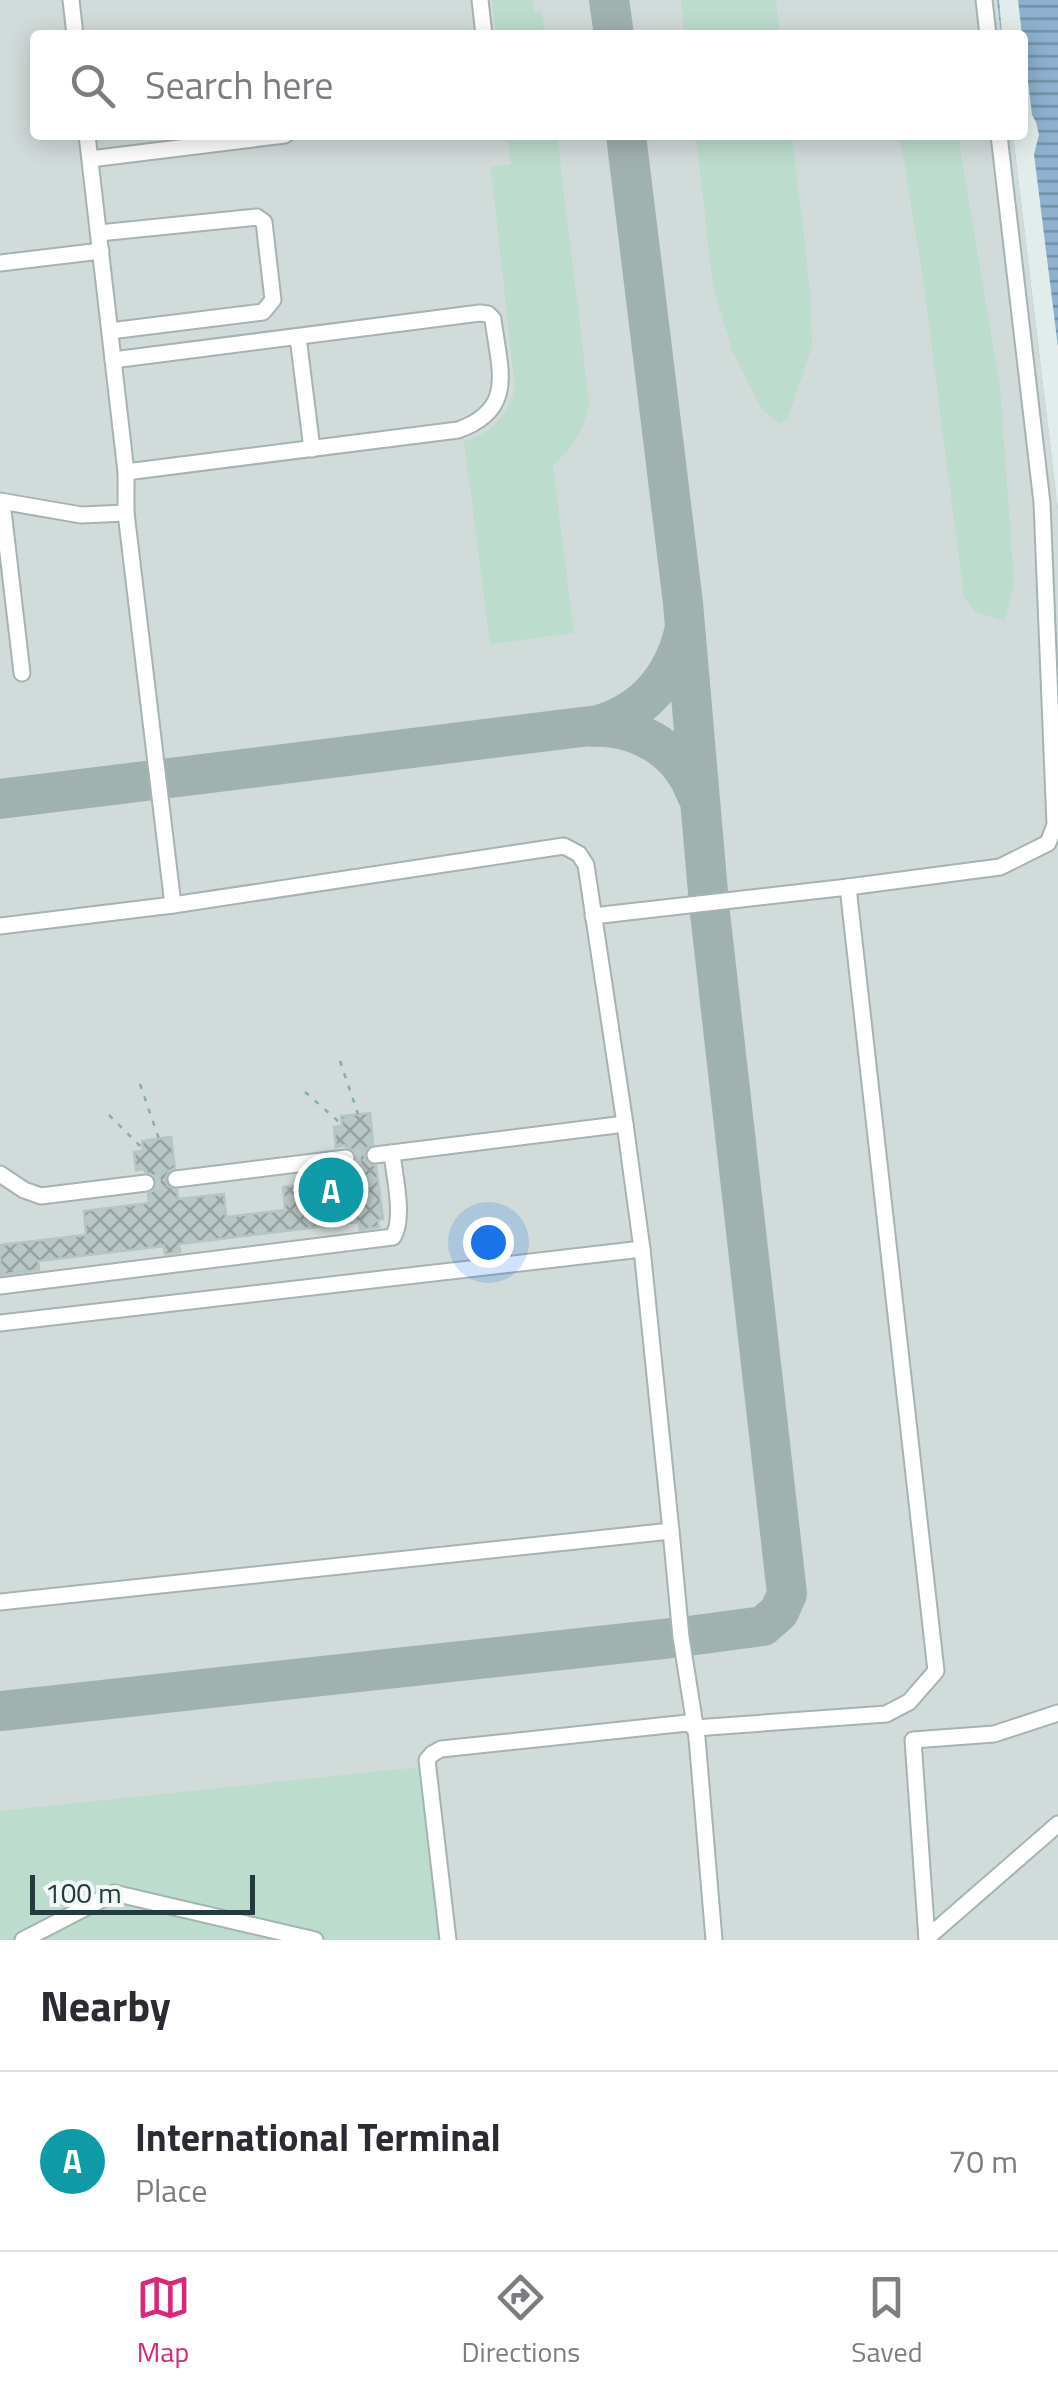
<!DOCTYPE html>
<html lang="en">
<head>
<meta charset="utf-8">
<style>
  body { margin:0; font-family:"Titillium Web",sans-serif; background:#f2f2f3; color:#2b2b33 }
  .scale { position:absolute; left:30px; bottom:25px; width:225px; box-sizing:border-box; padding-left:10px; border:5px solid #233b3c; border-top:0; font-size:28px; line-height:35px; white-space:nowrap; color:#233b3c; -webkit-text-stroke:8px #f3f8f7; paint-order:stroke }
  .you { position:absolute; left:488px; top:1242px; width:35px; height:35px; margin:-25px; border:8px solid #fff; border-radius:50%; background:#1a73e8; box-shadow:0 0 0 15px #1a73e833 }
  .badge { display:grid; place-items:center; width:65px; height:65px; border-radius:50%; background:#db2777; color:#fff; font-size:32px; font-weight:700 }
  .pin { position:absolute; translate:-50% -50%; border:5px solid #fff; box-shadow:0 2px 10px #0006 }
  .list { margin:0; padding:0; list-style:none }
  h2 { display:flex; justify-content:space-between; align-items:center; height:130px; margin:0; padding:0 40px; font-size:42px }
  h2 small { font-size:32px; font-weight:400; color:#7c7c81 }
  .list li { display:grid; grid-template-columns:65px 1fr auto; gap:30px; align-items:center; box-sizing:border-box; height:180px; padding:0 40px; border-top:2px solid #e1e1e2 }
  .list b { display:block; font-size:38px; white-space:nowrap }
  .list p { margin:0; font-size:32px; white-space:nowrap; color:#7c7c81 }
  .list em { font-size:32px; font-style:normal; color:#7c7c81 }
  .icon { flex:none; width:55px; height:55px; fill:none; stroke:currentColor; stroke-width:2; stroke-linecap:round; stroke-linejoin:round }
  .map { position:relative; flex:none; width:1058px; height:1940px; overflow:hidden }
  .search { position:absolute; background:#fff; box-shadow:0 5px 25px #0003; left:30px; right:30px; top:30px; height:110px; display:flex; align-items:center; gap:25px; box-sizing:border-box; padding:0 35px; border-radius:10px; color:#7c7c81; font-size:38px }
  .sheet { height:310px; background:#fff }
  nav { display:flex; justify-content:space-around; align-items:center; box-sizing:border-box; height:140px; border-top:2px solid #e1e1e2; background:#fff; font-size:28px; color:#7c7c81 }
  nav a { display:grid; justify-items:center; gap:5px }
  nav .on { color:#db2777 }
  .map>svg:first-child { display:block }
  .built { fill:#d1dbda }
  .green { fill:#bcdcce }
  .water { fill:url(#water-rules) }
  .pier { fill:#e2ecea }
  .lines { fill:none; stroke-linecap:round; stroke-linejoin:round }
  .taxiway { stroke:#a0b2b0; stroke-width:40 }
  .building { fill:url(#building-cross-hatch); stroke:#b5c5c3; stroke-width:2.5 }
  .minor-tunnel { stroke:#bcc9c7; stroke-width:15; stroke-dasharray:15 8; stroke-linecap:butt }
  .minor-casing { stroke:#a5b3b2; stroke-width:19 }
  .path { stroke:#85aead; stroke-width:2.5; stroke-dasharray:5 8; stroke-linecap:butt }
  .minor { stroke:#fff; stroke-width:15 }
</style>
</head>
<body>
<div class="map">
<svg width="1058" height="1940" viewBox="0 0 1058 1940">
  <defs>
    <pattern id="water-rules" width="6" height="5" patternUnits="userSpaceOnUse" patternTransform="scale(2.5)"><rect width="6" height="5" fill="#8db1ce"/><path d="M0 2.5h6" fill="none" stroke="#7391a8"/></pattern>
    <pattern id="building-cross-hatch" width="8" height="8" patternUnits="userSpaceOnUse" patternTransform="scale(2.5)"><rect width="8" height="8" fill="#b8c6c4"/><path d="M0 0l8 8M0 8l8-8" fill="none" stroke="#95a2a0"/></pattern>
  </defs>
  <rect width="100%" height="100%" fill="#e2ecea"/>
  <polygon class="built" points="0,0 997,0 1001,35 35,35 35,135 1013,135 1058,510 1058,1940 0,1940"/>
  <g class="green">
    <polygon points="492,0 533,0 534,11 542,12 545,35 496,35"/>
    <polygon points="681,0 776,0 780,35 684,35"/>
    <path d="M 508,135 L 557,135 L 589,402 C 585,429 574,447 553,465 L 574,633 L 490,644 L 464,441 C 494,432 505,417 515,389 L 491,167 L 511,164 Z"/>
    <polygon points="696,135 792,135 810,290 812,347 787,420 779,424 761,408 732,350 713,286"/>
    <polygon points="900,135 958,135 1000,387 1014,583 1004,621 976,612 964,597 924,286"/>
    <polygon points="429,1766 448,1940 0,1940 0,1811"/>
  </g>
  <polygon class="water" points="997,0 1058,0 1058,510 1013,135 1023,135 1023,35 1001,35"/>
  <g class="pier">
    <polygon points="999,0 1018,0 1022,35 1002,35"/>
    <polygon points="1023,40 1032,115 1036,122 1039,135 1034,154 1058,347 1058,510 1013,135 1023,135"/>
  </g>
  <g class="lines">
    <g class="taxiway">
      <polyline points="609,0 614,35"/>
      <path d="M 592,727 C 628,725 668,742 687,775 C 692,782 694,790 698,797"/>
      <path d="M 0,799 L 598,725 C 644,712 673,678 684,632"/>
      <polyline points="0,1711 681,1637 763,1626 779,1612 787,1594 709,904 683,603 626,135"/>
    </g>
  </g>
  <polygon class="building" points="370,1113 373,1144 368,1147 364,1155 367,1162 376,1166 383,1219 378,1220 379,1227 360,1230 359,1222 179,1244 180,1252 165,1254 164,1246 38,1261 39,1270 0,1275 0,1245 86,1235 84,1211 149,1203 148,1194 156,1188 157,1181 154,1176 145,1172 145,1169 136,1170 134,1152 143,1151 142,1141 171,1137 175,1168 169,1171 165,1179 168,1186 177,1190 178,1199 224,1194 226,1217 285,1210 283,1187 348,1178 347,1169 356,1163 357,1156 354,1151 344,1145 336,1147 334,1127 342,1126 341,1116"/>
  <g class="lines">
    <g class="minor-tunnel">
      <polyline points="346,1158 375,1155"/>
      <polyline points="146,1183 176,1179"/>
    </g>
    <defs>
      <g id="minor">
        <polyline points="71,0 75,35"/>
        <polyline points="480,0 484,35"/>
        <polyline points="984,0 988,35"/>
        <polyline points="87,135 126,472 126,513 173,905"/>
        <polyline points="90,159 285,135"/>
        <polyline points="99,233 257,217 264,222 273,300 263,312 110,331"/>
        <polyline points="0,263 101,251"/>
        <polyline points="298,337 312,449"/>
        <path d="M 113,360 L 480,313 L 488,314 L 493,319 C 499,369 517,409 458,430 L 126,472"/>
        <polyline points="0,501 81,515 126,513"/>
        <polyline points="2,502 22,673"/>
        <polyline points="593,916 848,887 1000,867 1048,843 1055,825 1042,503 999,135"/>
        <polyline points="0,926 173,905 564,846 579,854 586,865 625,1124 375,1155"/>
        <polyline points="0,1174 24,1190 41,1196 146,1183"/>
        <polyline points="176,1179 346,1158"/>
        <path d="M 0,1286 L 393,1237 C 405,1218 394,1175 392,1153"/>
        <polyline points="0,1323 642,1249 625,1124"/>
        <polyline points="671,1531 681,1637 697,1738 714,1940"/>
        <polyline points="0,1602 671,1531 642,1249"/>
        <polyline points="927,1938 1058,1824"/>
        <polyline points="23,1940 114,1893 315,1940"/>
        <polyline points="448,1940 427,1760 432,1754 441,1749 678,1724 687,1723 695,1728 886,1714 909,1702 936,1671 848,887"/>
        <polyline points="927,1940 913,1740 994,1734 1058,1713"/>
      </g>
    </defs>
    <use href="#minor" class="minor-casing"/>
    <g class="path">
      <polyline points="340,1061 358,1114"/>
      <polyline points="140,1084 159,1139"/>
      <polyline points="305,1092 338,1121 341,1121"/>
      <polyline points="109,1115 139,1145 142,1146"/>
    </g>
    <use href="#minor" class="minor"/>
  </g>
</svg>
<div class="scale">100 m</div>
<div class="you"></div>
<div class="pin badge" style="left:331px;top:1190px;background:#0f9aa8">A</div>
<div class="search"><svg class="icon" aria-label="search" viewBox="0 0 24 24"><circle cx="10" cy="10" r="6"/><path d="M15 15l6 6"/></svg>Search here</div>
</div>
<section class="sheet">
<h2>Nearby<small></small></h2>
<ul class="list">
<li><span class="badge" style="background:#0f9aa8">A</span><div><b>International Terminal</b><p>Place</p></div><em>70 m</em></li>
</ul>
</section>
<nav>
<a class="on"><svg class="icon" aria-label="map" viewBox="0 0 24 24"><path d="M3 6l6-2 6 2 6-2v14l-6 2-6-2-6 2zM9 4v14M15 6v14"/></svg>Map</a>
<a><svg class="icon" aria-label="directions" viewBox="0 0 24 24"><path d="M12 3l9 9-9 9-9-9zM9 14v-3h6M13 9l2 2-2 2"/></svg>Directions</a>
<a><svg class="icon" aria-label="saved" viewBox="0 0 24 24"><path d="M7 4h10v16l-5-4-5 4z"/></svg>Saved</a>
</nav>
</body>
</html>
